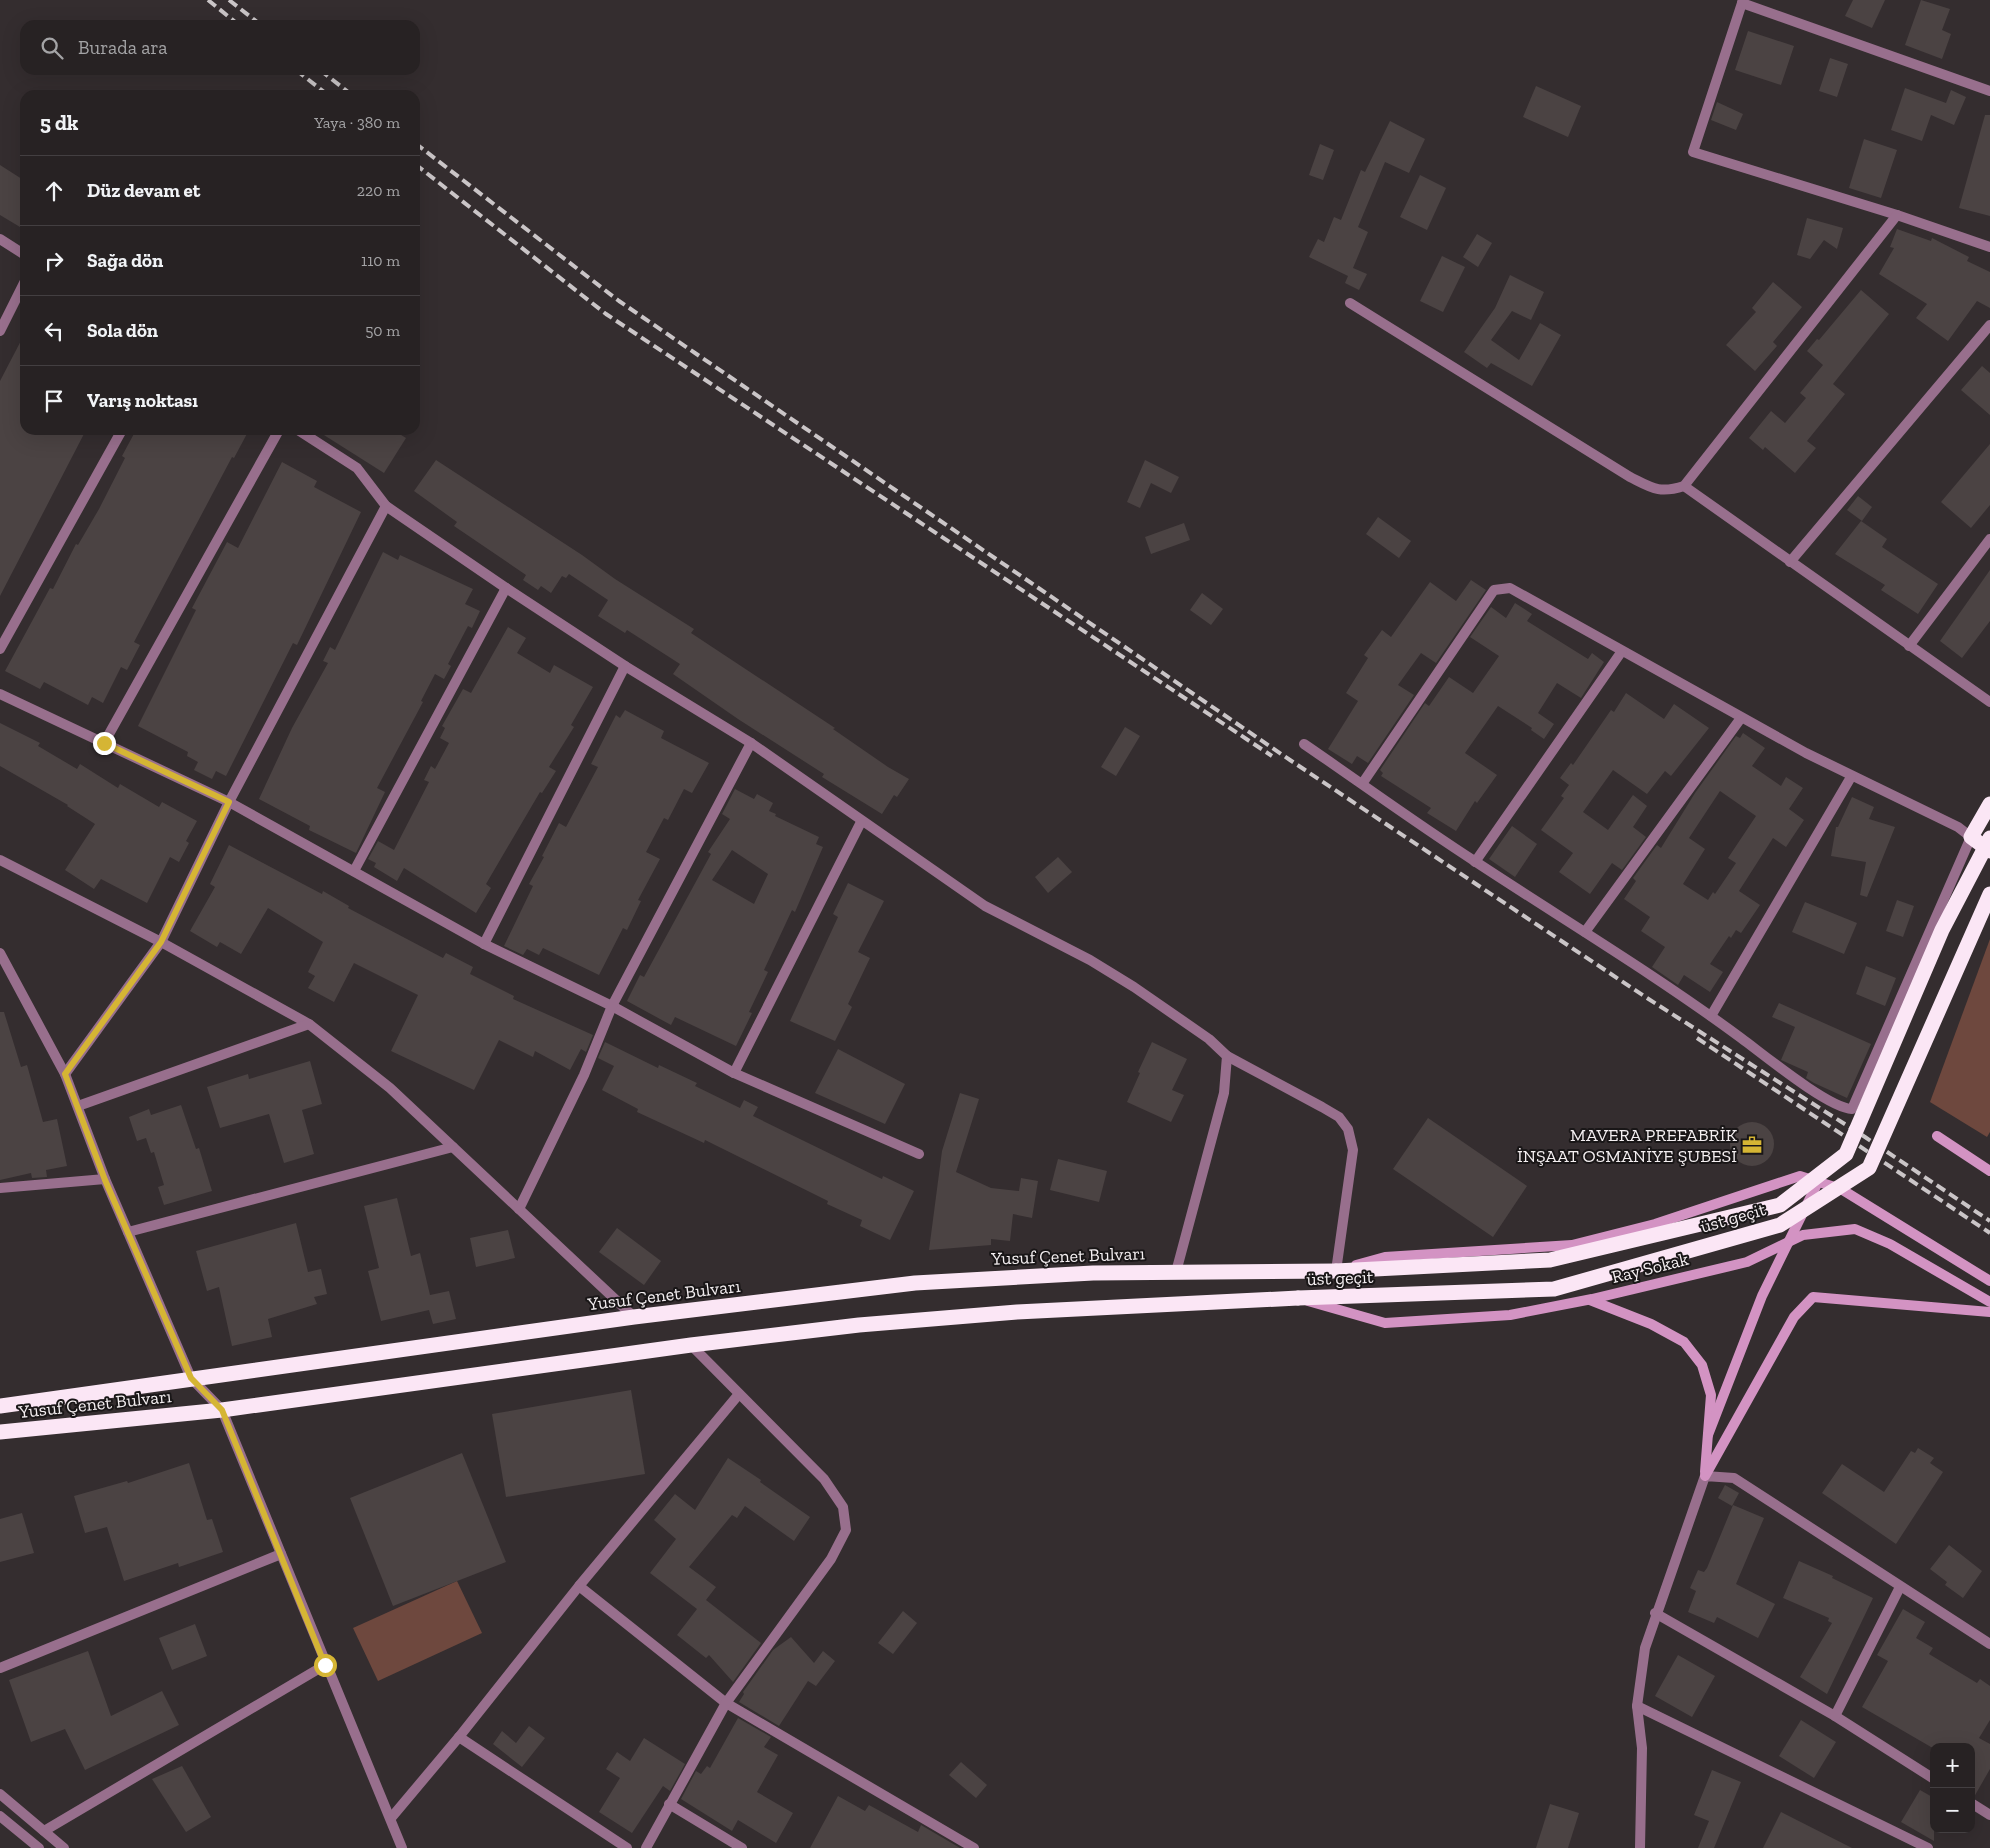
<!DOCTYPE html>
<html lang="tr">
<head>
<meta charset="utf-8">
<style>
  body { margin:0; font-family:"Zilla Slab",serif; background:#2f2a2b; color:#f1f3f6 }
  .controls { position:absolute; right:15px; bottom:15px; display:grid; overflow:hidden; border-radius:10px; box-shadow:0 5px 20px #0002 }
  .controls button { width:45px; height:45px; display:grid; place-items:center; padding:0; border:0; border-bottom:1px solid #433f41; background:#272223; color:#f1f3f6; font:25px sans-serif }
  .stop { position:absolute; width:15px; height:15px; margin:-11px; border:4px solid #d5b534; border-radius:50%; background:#fff }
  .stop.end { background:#d5b534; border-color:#fff; box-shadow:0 1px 5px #0008 }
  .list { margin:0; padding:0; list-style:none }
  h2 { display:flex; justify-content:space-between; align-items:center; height:65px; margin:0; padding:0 20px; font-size:21px }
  h2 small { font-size:16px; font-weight:400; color:#a4a4a6 }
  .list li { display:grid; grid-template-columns:32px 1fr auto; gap:15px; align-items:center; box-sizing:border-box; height:70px; padding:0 20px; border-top:1px solid #433f41 }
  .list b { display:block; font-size:19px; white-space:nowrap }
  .list em { font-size:16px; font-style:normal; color:#a4a4a6 }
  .icon { flex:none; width:28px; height:28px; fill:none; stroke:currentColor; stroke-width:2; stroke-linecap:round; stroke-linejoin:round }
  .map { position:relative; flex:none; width:1990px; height:1848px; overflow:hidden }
  .search { position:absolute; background:#272223; box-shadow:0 5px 20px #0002; left:20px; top:20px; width:400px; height:55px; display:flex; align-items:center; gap:12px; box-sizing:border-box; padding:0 18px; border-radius:15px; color:#a4a4a6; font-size:19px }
  .panel { position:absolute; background:#272223; box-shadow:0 5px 20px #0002; left:20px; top:90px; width:400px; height:345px; border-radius:15px }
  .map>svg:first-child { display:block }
  .green { fill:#6e483e }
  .building { fill:#4b4343; fill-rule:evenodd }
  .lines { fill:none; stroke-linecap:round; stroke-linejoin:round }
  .street { stroke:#986f8d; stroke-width:10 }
  .secondary { stroke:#d393c3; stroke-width:10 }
  .highway { stroke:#fbe6f5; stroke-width:15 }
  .rail { stroke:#cac5c7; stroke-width:4; stroke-dasharray:10 5; stroke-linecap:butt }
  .highway-bridge { stroke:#fbe6f5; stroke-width:15 }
  .route { stroke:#d5b534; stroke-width:6 }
  .labels { text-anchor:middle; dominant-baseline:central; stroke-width:4; stroke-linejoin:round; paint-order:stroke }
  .poi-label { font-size:18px; fill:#f4eff1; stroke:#191617; text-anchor:end }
  .street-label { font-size:18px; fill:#f4eff1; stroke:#191617 }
</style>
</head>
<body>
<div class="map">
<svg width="1990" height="1848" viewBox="0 0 1990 1848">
  <rect width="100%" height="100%" fill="#342d2f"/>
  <g class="green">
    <polygon points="1990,939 1990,1132 1987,1137 1930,1102"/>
    <polygon points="457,1581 482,1633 378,1681 353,1628"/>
  </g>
  <g class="building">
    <polygon points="1853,0 1885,0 1872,28 1845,16"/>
    <polygon points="1921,0 1950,9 1942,30 1951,34 1942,59 1905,45"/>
    <polygon points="1748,31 1794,46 1781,85 1735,70"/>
    <polygon points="1830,58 1848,64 1837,97 1819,91"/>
    <polygon points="1536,86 1581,106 1568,137 1523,117"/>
    <polygon points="1905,88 1946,103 1951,90 1966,97 1954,125 1931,115 1922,141 1891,130"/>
    <polygon points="1717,102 1743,114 1736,130 1711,120"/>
    <polygon points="1985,115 1990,115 1990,216 1959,208"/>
    <polygon points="1390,121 1425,139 1409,173 1385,162 1358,227 1368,232 1353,268 1367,274 1359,290 1345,283 1348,276 1309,257 1318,239 1324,242 1334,217 1341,220 1361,170 1365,172"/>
    <polygon points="1864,139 1897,150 1881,198 1849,188"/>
    <polygon points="1320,144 1334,150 1323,180 1309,175"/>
    <polygon points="0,165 25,181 25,230 0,215"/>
    <polygon points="1420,175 1446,188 1427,230 1400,217"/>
    <polygon points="1807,218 1843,228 1837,249 1824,240 1810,259 1797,255"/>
    <polygon points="1897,229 1931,241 1932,238 1969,257 1967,261 1990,272 1990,308 1977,301 1948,341 1916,318 1927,304 1879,274 1894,248 1890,247"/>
    <polygon points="1477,234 1492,243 1478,267 1463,257"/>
    <polygon points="1442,256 1465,267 1443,312 1420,301"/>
    <polygon points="1510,275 1544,292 1531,320 1512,311 1491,340 1519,360 1540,323 1561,335 1532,386 1491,363 1487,368 1464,352 1495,308"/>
    <polygon points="1773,282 1802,307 1773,342 1777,346 1755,371 1726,345 1756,312 1752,308"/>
    <polygon points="1861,290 1889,314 1833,384 1845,394 1807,441 1816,448 1795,473 1765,447 1763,450 1749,438 1771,411 1785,423 1806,398 1800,393 1823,365 1807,351 1817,339 1819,340"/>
    <polygon points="25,333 25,430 86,430 0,596 0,381"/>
    <polygon points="1982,366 1990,373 1990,415 1961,390"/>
    <polygon points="136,430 249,430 234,458 232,457 134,642 140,645 127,670 121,667 103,703 92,697 88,705 44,682 40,689 5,671 50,588 53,589 76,544 78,545 99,509 125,458 122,456"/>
    <polygon points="316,430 393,430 406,438 384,473"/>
    <polygon points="1990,444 1990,505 1971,528 1941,502"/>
    <polygon points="436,460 582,555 615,579 694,629 691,633 835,728 833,729 888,767 909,779 897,797 894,795 882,814 822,777 824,774 738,719 673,674 680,664 627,630 625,633 598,616 608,600 569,574 566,578 562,576 551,593 541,586 538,590 523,580 526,575 454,526 457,522 414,491"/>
    <polygon points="1145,460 1179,477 1171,493 1151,483 1140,508 1127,502"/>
    <polygon points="282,462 317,481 314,487 361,512 297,645 293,643 226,776 216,771 212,779 194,770 198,762 187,756 188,752 138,726 196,610 192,608 227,542 238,548"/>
    <polygon points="1858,496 1872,507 1862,521 1847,510"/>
    <polygon points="1378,517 1411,541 1399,558 1366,534"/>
    <polygon points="1861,521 1887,539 1882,547 1938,584 1918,614 1881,590 1885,585 1835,554"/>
    <polygon points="1184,523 1190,540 1151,554 1145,537"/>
    <polygon points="383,552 398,560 400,555 473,589 465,604 480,611 472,628 468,626 448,664 451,666 444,679 435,674 421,701 423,702 377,788 385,792 356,853 309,830 310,826 259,799 292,728 328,663 323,661 330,647 335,650"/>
    <polygon points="1990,570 1990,621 1962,658 1940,641"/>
    <polygon points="1471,580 1486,590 1436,663 1421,653 1398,685 1414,695 1368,763 1357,756 1352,764 1328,749 1358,701 1346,693 1368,658 1364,655 1382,630 1391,637 1430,582 1456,601"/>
    <polygon points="1202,593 1223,609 1211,625 1190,610"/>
    <polygon points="1515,603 1532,614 1527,621 1588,659 1592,653 1604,662 1581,698 1557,683 1538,713 1554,724 1544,739 1531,730 1532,728 1498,706 1465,753 1497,775 1477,803 1475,801 1456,831 1427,813 1431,808 1381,776 1383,773 1380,770 1425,703 1429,706 1449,677 1473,693 1499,656 1470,637 1491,607 1506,618"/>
    <polygon points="508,627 526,638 517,653 550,673 554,665 593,687 571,725 574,727 549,767 556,771 542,793 540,792 486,884 491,888 476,913 404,868 397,881 374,867 376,863 368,859 378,841 394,850 429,782 424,780 431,766 435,769 449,743 440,738 445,728 442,726 463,689 471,693"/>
    <polygon points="1626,693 1664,719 1674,704 1709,728 1671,776 1665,771 1647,794 1613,770 1583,812 1608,830 1633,795 1647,806 1633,827 1646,837 1622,870 1612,863 1590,894 1559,872 1573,853 1541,830 1564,798 1561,796 1569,785 1560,778 1571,763 1573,765 1611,710 1614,712"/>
    <polygon points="625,710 664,731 661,738 709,763 692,793 684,789 668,820 664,818 646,852 660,859 638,900 641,901 627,930 623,928 599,975 543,948 539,955 527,949 523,955 504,946 533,886 529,884 544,857 542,856 559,823 566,827 598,767 591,764 616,715 620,718"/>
    <polygon points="0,723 40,743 38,746 77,769 80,764 118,788 120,784 159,807 162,802 197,821 186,841 189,843 179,862 170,857 147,903 101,879 94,889 65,870 95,824 67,806 68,805 0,766"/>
    <polygon points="1125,727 1140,736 1116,776 1101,767"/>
    <path d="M 1743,733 L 1765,748 L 1752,766 L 1781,786 L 1786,777 L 1803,788 L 1789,809 L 1804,820 L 1786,847 L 1773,838 L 1739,891 L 1760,905 L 1741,933 L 1736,930 L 1731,938 L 1729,936 L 1710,964 L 1723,972 L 1710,992 L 1684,975 L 1678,985 L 1652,967 L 1665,947 L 1641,931 L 1650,917 L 1624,899 L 1636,881 L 1633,878 L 1657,845 L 1661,848 L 1695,793 L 1736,736 L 1740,738 ZM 1720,791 L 1756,816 L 1728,858 L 1736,863 L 1715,894 L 1713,892 L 1708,900 L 1683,884 L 1705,849 L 1689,838 Z"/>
    <path d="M 735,789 L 754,799 L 757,794 L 773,803 L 769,811 L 776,814 L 775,816 L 819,837 L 816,844 L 823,847 L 795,912 L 792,910 L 764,970 L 768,972 L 749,1012 L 752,1013 L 736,1046 L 675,1017 L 671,1025 L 627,1001 L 640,975 L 644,977 L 711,854 L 708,852 L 730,819 L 722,814 ZM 732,850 L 768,874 L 754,904 L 712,880 Z"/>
    <polygon points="1852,797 1874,807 1869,819 1895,827 1867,897 1860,895 1866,862 1831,856 1836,827 1838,827"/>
    <polygon points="1512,826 1537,844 1515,877 1489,859"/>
    <polygon points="229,845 322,894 323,891 349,906 348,908 443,958 446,953 473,967 470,974 514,996 513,999 593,1035 586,1052 581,1049 570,1070 535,1051 533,1057 499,1040 474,1090 391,1051 418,995 354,963 334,1002 308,988 315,976 308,972 323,942 268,908 241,954 220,942 217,947 190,931 215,887 210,884"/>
    <polygon points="1058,857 1072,872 1048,893 1035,877"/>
    <polygon points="848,883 884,901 858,952 870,958 848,1004 852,1007 835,1041 790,1021 838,917 833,914"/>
    <polygon points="1897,900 1914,906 1903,937 1886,931"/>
    <polygon points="1805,902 1857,923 1844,954 1792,932"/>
    <polygon points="1866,966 1896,978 1885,1006 1856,994"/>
    <polygon points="1779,1003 1871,1044 1847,1098 1814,1083 1806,1078 1808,1072 1781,1060 1795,1027 1772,1017"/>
    <polygon points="0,1012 4,1012 21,1067 27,1065 43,1122 57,1119 67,1166 46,1170 47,1177 32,1178 31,1173 0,1180"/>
    <polygon points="605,1042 658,1068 659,1065 697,1083 695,1086 740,1108 744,1100 758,1107 753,1116 882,1179 883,1176 914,1191 890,1240 860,1226 862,1220 827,1204 828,1201 705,1140 704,1143 637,1112 638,1109 602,1090 614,1066 598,1058"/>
    <polygon points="1152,1042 1187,1059 1172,1090 1184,1095 1171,1122 1127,1102 1140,1073 1138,1072"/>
    <polygon points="838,1049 905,1084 885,1124 815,1093"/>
    <polygon points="310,1061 322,1104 302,1110 314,1154 284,1163 269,1114 220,1128 207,1087 248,1074 249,1079"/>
    <polygon points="960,1093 979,1099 956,1172 991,1188 1019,1191 1021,1178 1038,1181 1032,1218 1013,1214 1010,1241 991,1239 991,1245 929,1250 942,1151"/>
    <polygon points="181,1105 196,1149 199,1148 212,1191 164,1205 158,1187 164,1185 154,1152 151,1153 146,1138 137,1141 129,1117 149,1109 151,1115"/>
    <polygon points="1428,1118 1527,1186 1493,1237 1393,1169"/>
    <circle cx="1752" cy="1144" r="22"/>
    <polygon points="1058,1159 1107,1171 1099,1202 1050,1190"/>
    <polygon points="397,1198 411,1256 420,1253 430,1295 449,1291 456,1319 433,1324 429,1310 381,1321 368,1271 379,1268 364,1206"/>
    <polygon points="296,1223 308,1272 321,1269 327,1294 314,1297 317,1304 268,1319 272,1337 232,1346 219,1287 207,1291 196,1251"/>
    <polygon points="617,1228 661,1261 644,1285 599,1252"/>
    <polygon points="508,1230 515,1258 476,1267 470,1238"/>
    <polygon points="631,1390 645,1474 506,1497 492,1414"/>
    <polygon points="1918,1448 1934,1458 1930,1463 1943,1472 1896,1544 1822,1493 1842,1464 1884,1492 1911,1451 1915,1453"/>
    <polygon points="462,1453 506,1562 393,1606 350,1498"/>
    <polygon points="728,1458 761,1480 760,1482 810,1517 794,1541 745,1506 737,1518 732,1515 689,1567 716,1587 706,1600 761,1643 733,1682 709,1655 706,1658 677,1635 697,1609 650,1573 676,1539 654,1520 675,1494 695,1510"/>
    <polygon points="189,1463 207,1520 212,1519 223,1552 179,1567 178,1563 124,1581 107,1527 85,1533 74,1496 127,1481 128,1483"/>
    <polygon points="1725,1485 1739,1493 1732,1506 1718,1498"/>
    <polygon points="1733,1505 1764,1518 1736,1584 1775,1604 1758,1638 1717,1617 1714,1623 1688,1612 1696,1591 1690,1588 1698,1570 1704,1572 1707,1568"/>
    <polygon points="22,1513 34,1553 0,1562 0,1519"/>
    <polygon points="1949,1545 1982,1571 1963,1598 1945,1585 1947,1582 1930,1569"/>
    <polygon points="1799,1561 1833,1576 1832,1578 1873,1598 1827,1694 1800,1677 1832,1623 1828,1621 1829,1618 1783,1598"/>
    <polygon points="1903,1609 1925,1622 1916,1638 1933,1648 1929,1654 1977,1683 1980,1679 1990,1686 1990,1720 1979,1738 1990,1744 1990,1769 1974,1797 1971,1796 1971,1747 1931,1747 1862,1707 1888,1661 1877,1655"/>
    <polygon points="903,1611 917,1623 893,1654 878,1643"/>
    <polygon points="195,1624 207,1656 172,1670 159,1638"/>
    <polygon points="791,1637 814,1663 823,1651 835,1661 816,1686 808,1681 779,1726 739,1702 744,1694 743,1692 773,1650"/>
    <polygon points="88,1651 111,1716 162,1691 179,1725 85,1770 65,1729 31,1742 9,1680"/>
    <polygon points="1678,1655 1715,1676 1692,1717 1655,1696"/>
    <polygon points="738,1718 771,1737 764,1747 778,1755 757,1792 793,1813 776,1843 738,1820 732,1831 681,1799 696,1771 701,1774 707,1766 710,1768"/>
    <polygon points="1801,1720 1836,1742 1814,1778 1779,1756"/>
    <polygon points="529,1726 545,1738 522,1767 493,1744 502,1731 516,1743"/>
    <polygon points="644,1738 685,1764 670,1791 663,1786 632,1833 599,1812 620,1778 606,1769 617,1752 630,1761"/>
    <polygon points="961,1762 987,1785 976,1798 949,1775"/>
    <polygon points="182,1766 211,1817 186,1832 152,1779"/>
    <polygon points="1712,1770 1741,1782 1714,1848 1698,1848 1709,1821 1694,1815"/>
    <polygon points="1920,1790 1934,1798 1934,1841 1901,1822"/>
    <polygon points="838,1796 865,1811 869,1805 918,1832 921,1825 960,1848 810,1848"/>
    <polygon points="1550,1804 1579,1813 1568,1848 1536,1848"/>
    <polygon points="1781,1812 1852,1848 1763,1848"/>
  </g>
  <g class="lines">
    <g class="street">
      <polyline points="1743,0 1693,152 1897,215 1990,247"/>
      <polyline points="1742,3 1990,91"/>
      <polyline points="0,239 25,255"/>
      <path d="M 1350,303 L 1630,477 C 1652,488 1659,494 1684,486 L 1897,215"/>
      <polyline points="0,331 25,281"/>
      <polyline points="298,430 357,468 386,506 506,588 625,666 751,743 985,906 1090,960 1134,987 1209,1039 1227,1056 1224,1093 1176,1272"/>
      <polyline points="1684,486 1990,702"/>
      <polyline points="1790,562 1990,325"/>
      <polyline points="1909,646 1990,539"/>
      <polyline points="0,649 122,430"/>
      <polyline points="0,694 229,802 484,944 612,1006 734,1073 919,1154"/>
      <polyline points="104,743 279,430"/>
      <path d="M 1304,744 C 1361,783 1417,824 1476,862 C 1564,920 1656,975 1741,1038 C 1763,1054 1828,1108 1852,1109 L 1971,837 L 1958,827 L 1806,753 L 1510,588 L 1494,590 L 1362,784"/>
      <polyline points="0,860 161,942 309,1024 390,1088 634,1317"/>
      <polyline points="1475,862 1622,651"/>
      <polyline points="354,871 506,588"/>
      <polyline points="1585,932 1741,718"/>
      <polyline points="484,944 625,666"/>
      <polyline points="0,953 65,1074 105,1179 191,1378 222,1410 402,1848"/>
      <polyline points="1711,1016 1851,777"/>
      <polyline points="1227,1056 1322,1107 1339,1117 1348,1129 1353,1150 1336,1271"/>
      <polyline points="734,1073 861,822"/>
      <polyline points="65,1074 161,942 229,802 386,506"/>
      <polyline points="78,1106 309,1024"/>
      <polyline points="0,1188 105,1179"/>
      <polyline points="519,1209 584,1075 612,1006 751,743"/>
      <polyline points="128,1232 453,1147"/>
      <polyline points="579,1586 726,1703 974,1848"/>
      <polyline points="1655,1613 1835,1716 1934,1779"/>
      <polyline points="0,1668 281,1554"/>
      <polyline points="1637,1706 1928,1848"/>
      <polyline points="1835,1716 1900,1587"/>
      <polyline points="459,1737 627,1848"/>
      <polyline points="0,1794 64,1848"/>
      <polyline points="1971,1803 1990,1815"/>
      <polyline points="669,1804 742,1848"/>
      <polyline points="0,1816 39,1848"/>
      <polyline points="391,1818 459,1737 579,1586 739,1394"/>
      <polyline points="44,1831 325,1665"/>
      <polyline points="646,1848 726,1703 831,1559 846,1530 843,1507 824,1479 691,1345"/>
      <polyline points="1640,1848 1642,1748 1637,1706 1645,1648 1705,1476 1734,1478 1990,1644"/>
    </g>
    <g class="secondary">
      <polyline points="1937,1136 1990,1171"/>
      <polyline points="1356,1265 1385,1257 1572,1245 1655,1224 1800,1176 1841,1189 1990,1281"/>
      <polyline points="1590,1300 1651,1324 1684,1342 1702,1365 1711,1395 1705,1472"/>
      <polyline points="1308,1301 1385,1323 1510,1315 1592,1299 1747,1262 1803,1235 1855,1229 1890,1244 1990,1302"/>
      <polyline points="1708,1435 1762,1296 1818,1182"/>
      <polyline points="1705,1476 1794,1317 1813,1297 1990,1312"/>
    </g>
    <g class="highway">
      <polyline points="1990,804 1971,837 1990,851"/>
      <polyline points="0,1406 634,1317 915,1283 1093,1273 1336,1271"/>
      <polyline points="0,1432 222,1410 691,1345 859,1325 1017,1312 1298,1298"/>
    </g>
    <g class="rail">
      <polyline points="208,0 239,25"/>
      <polyline points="229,0 261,25"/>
      <polyline points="296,70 328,95"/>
      <polyline points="320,70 352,95"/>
      <polyline points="415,143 619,301 1290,760 1647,998 1865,1137 1990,1221"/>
      <polyline points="415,164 606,314 1272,756"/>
      <polyline points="1697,1038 1990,1233"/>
    </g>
    <g class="highway-bridge">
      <polyline points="1336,1271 1550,1260 1780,1205 1846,1154 1942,930 1990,838"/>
      <polyline points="1298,1298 1554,1289 1780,1225 1869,1168 1990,894"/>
    </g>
  </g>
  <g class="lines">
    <polyline class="route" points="104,743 229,802 161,942 65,1074 105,1180 191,1378 222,1410 325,1665"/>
  </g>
  <defs>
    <symbol id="office-bare" viewBox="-9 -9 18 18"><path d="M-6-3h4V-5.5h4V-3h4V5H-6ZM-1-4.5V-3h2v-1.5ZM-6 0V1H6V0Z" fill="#d5b534" stroke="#191617" stroke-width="2.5" paint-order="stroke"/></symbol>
  </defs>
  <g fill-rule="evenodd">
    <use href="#office-bare" x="1738" y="1131" width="28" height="28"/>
  </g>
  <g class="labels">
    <g class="poi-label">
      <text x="1737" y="1135">MAVERA PREFABRİK<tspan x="1737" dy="21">İNŞAAT OSMANİYE ŞUBESİ</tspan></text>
    </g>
    <g class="street-label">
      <text transform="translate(1733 1218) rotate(-16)">üst geçit</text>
      <text transform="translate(1068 1256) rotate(-2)">Yusuf Çenet Bulvarı</text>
      <text transform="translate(1650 1268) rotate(-14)">Ray Sokak</text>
      <text transform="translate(1340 1278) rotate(-2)">üst geçit</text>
      <text transform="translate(664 1295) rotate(-7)">Yusuf Çenet Bulvarı</text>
      <text transform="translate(95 1404) rotate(-6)">Yusuf Çenet Bulvarı</text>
    </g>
  </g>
</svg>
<div class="controls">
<button>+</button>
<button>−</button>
</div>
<div class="stop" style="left:325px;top:1665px"></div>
<div class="stop end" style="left:104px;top:743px"></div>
<div class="search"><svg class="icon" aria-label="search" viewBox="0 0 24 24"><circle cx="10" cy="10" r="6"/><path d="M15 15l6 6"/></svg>Burada ara</div>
<section class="panel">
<h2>5 dk<small>Yaya · 380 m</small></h2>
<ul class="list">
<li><svg class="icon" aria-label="ahead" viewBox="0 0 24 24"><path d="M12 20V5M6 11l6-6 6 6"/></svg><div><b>Düz devam et</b></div><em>220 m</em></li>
<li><svg class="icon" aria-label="right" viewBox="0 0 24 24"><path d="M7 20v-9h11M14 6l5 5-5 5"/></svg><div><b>Sağa dön</b></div><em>110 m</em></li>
<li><svg class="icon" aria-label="left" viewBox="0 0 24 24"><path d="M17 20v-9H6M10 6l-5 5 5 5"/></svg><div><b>Sola dön</b></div><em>50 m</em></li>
<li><svg class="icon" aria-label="arrive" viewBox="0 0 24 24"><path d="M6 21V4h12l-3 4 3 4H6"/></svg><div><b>Varış noktası</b></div></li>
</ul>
</section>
</div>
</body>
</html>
